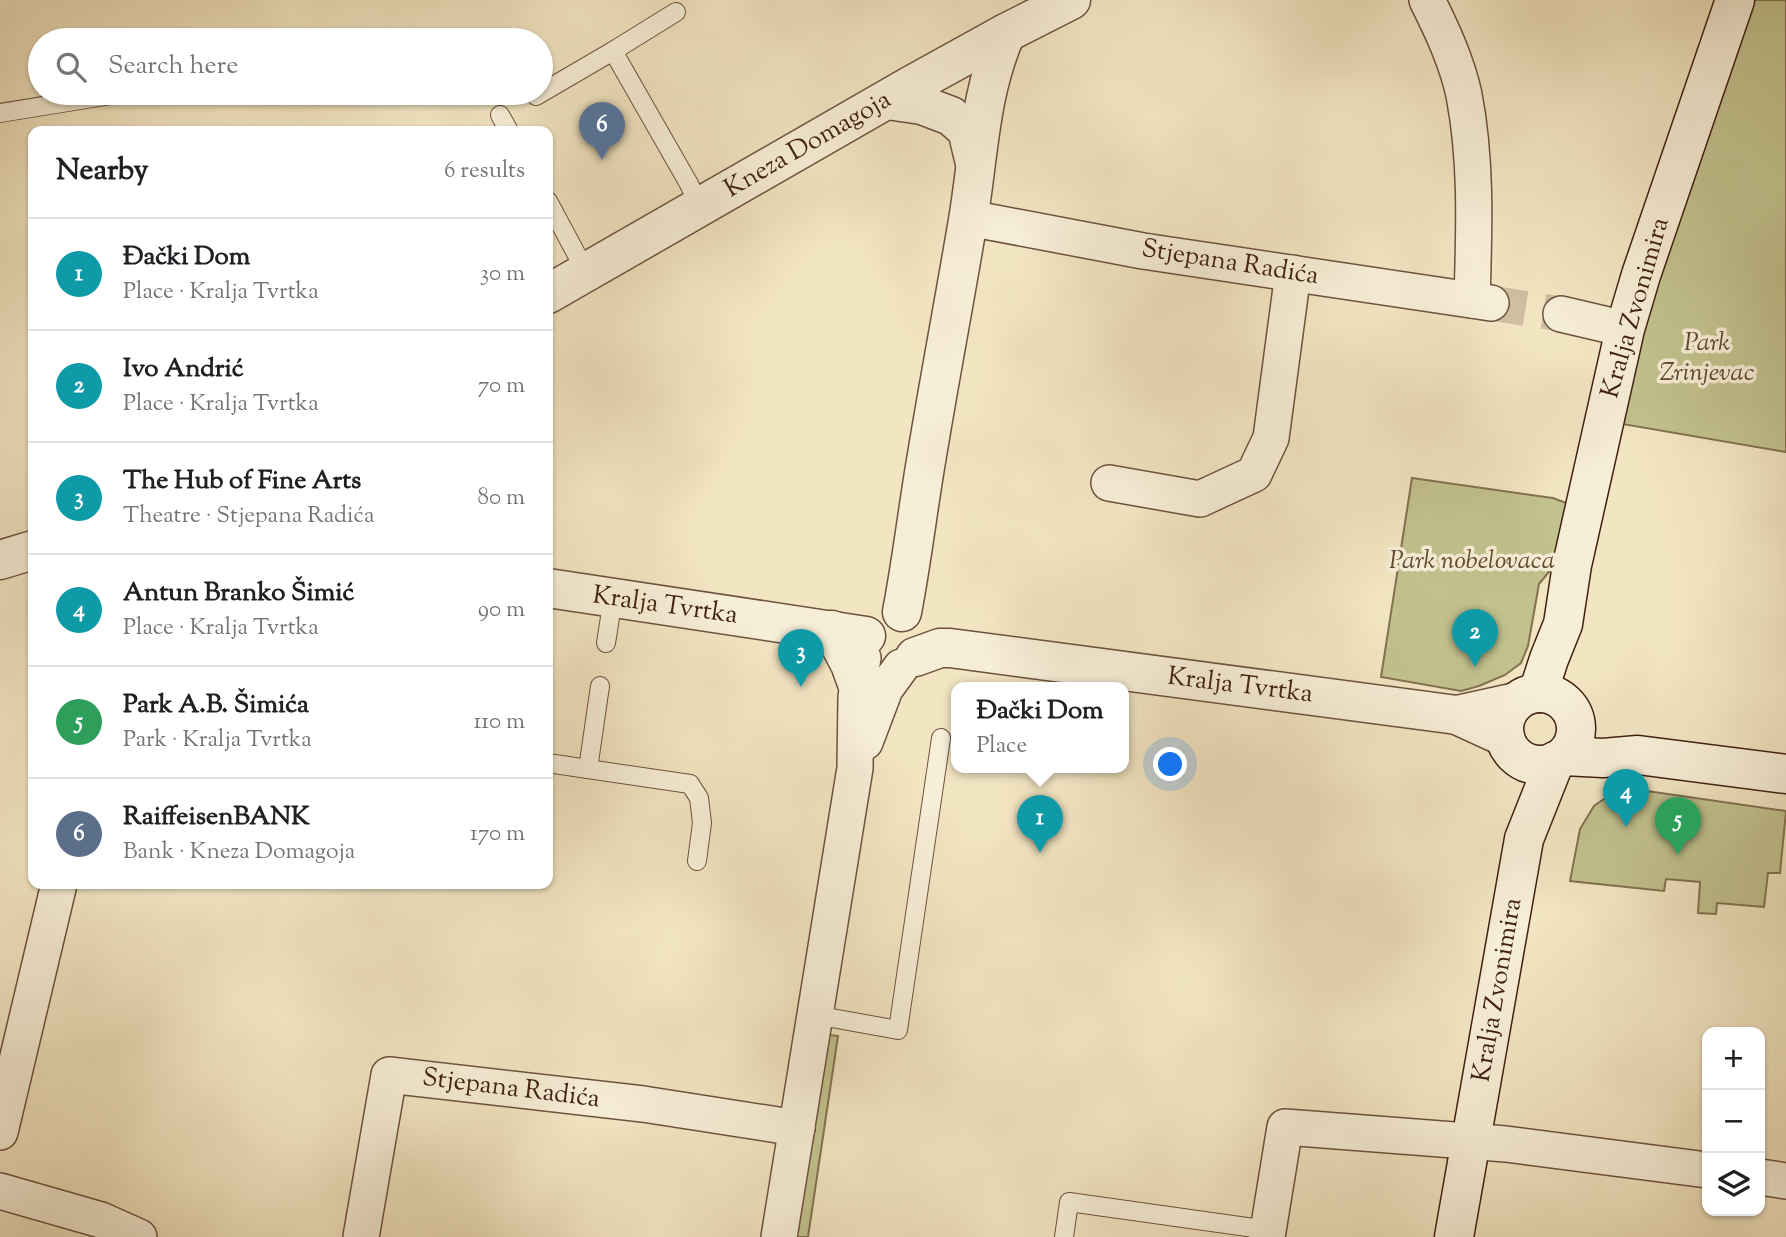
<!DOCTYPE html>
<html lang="en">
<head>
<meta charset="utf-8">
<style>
  body { margin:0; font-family:"Sorts Mill Goudy",serif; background:#f2f2f2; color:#202124 }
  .controls { position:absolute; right:21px; bottom:21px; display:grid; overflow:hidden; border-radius:14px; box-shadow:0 2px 5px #0004 }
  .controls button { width:63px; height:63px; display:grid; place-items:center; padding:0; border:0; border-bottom:2px solid #e0e0e0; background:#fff; color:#202124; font:35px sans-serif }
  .you { position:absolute; left:1171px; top:765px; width:24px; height:24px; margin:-18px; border:5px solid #fff; border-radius:50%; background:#1a73e8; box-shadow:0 0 0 10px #1a73e833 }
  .badge { display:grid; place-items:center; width:46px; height:46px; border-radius:50%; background:#111827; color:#fff; font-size:23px; font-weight:700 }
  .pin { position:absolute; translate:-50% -58px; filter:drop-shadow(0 2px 4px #0008) }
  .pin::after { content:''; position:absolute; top:37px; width:24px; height:21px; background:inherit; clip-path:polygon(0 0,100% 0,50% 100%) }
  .popup { position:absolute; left:951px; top:682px; width:178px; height:91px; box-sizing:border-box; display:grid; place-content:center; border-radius:14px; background:#fff; filter:drop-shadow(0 2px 5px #0005); font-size:23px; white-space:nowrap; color:#757577 }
  .popup b { font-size:26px; color:#202124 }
  .popup::after { content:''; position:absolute; left:50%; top:100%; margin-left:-14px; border:14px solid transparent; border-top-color:#fff }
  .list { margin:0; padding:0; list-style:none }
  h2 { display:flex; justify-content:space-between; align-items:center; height:91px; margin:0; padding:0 28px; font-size:30px }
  h2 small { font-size:23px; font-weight:400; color:#757577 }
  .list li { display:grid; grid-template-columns:46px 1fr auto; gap:21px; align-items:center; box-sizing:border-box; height:112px; padding:0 28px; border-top:2px solid #e0e0e0 }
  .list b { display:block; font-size:26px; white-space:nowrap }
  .list p { margin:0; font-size:23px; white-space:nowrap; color:#757577 }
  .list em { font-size:23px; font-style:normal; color:#757577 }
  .icon { flex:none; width:38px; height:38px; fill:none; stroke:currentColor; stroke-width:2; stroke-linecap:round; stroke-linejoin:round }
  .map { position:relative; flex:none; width:1786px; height:1237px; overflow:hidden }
  .search { position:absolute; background:#fff; box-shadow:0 2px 5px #0004; left:28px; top:28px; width:525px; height:77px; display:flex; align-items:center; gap:18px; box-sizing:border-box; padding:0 24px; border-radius:38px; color:#757577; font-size:26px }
  .panel { position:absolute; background:#fff; box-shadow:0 2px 5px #0004; left:28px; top:126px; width:525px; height:763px; border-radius:14px }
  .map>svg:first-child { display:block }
  .green { fill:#c2c28e; stroke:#827250; stroke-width:2 }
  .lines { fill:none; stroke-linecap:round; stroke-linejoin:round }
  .minor-tunnel { stroke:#cfbe9f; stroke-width:35; stroke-dasharray:35 18; stroke-linecap:butt }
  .service-casing { stroke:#6d523e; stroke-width:20 }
  .minor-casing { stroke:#6d523e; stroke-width:38 }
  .tertiary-casing { stroke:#6d523e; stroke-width:41 }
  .secondary-casing { stroke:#412112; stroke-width:41 }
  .service { stroke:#f7eed7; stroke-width:18 }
  .minor { stroke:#f7eed7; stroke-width:35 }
  .tertiary { stroke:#f7eed7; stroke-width:38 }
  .secondary { stroke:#f7eed7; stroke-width:38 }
  .labels { text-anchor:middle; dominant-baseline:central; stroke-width:7; stroke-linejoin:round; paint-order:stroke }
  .street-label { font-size:26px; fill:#412112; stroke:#f7eed7 }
  .park-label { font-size:26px; font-style:italic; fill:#614931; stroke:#f7eed7 }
</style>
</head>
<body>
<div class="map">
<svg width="1786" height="1237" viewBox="0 0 1786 1237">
  <rect width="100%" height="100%" fill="#f2e5c2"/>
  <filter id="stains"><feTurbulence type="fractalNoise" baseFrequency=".00286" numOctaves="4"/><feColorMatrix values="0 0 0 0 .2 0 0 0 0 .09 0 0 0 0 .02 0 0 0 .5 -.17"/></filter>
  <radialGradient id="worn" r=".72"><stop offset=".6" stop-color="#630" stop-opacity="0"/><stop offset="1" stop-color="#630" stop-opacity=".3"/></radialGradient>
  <g class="green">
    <polygon points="1735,0 1786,0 1786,452 1605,421"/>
    <polygon points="1412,478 1553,498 1569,504 1553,567 1539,584 1528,646 1521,663 1505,675 1479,686 1461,691 1381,677"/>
    <polygon points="1647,791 1786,811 1780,873 1768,873 1764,907 1717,903 1716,914 1698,913 1700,882 1666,879 1664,891 1570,881 1580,829 1594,806 1614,792"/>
    <polygon points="823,1034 838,1036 808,1237 791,1237"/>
  </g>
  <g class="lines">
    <polyline class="minor-tunnel" points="1491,303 1561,314"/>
    <defs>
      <g id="service">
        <polyline points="613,51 676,12"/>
        <polyline points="536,96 613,51 689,184 700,208"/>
        <polyline points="0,113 111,95"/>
        <polyline points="500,115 509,131"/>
        <polyline points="548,201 586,272"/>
        <polyline points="606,643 613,598"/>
        <polyline points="600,686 588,769 690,784 699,798 702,823 697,861"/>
        <polyline points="548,763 588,769"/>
        <polyline points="815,1015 898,1030 941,738"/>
        <polyline points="1064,1237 1069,1202 1268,1230"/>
      </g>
      <g id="minor">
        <path d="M 1427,0 C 1442,30 1457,62 1464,95 C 1477,162 1474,232 1472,300"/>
        <polyline points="969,218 1143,251 1491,303"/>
        <polyline points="1561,314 1625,329"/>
        <polyline points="1109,483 1200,499 1254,474 1271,438 1293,273"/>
        <polyline points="865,742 885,689 901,667"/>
        <polyline points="0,1132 59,884"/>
        <polyline points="1760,1177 1786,1181"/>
        <polyline points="0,1191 101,1220 139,1237"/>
        <polyline points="361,1237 389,1075 643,1104 797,1128"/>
        <polyline points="779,1237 855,768 856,697 863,658"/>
        <polyline points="1267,1237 1285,1127 1506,1144 1707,1170"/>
      </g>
      <g id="tertiary">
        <polyline points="887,100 922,105 951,116 967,130 975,163"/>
        <polyline points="548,294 910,86 1006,33 1071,0"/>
        <polyline points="0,560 33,550"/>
        <polyline points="548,588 866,636"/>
        <path d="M 902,612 C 912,560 918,507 927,455 C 940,376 955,298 968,220 C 979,155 979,95 1006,33"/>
        <polyline points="832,630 850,664 858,686"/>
        <polyline points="915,657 940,648 950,648 1457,715 1505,737"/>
        <polyline points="1457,715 1516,702"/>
      </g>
      <g id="secondary">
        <polyline points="1538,693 1549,659 1563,624 1572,565 1625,329 1641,275 1735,0"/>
        <circle cx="1540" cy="729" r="36"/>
        <polyline points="1564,756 1603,758 1638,755 1786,774"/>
        <polyline points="1454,1237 1524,839 1555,761"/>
      </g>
    </defs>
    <use href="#service" class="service-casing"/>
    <use href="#minor" class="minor-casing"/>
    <use href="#tertiary" class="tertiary-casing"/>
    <use href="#secondary" class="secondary-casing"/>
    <use href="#service" class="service"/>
    <use href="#minor" class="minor"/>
    <use href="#tertiary" class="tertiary"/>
    <use href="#secondary" class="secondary"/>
  </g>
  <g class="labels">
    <g class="street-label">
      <text transform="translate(808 145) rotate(-30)">Kneza Domagoja</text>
      <text transform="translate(1230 263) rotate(9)">Stjepana Radića</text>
      <text transform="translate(1636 308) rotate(-74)">Kralja Zvonimira</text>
      <text transform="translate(665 606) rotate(8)">Kralja Tvrtka</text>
      <text transform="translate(1240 686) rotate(7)">Kralja Tvrtka</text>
      <text transform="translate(1498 990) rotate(-80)">Kralja Zvonimira</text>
      <text transform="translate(511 1089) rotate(7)">Stjepana Radića</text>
    </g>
    <g class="park-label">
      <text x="1707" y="343">Park<tspan x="1707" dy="30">Zrinjevac</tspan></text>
      <text x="1472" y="561">Park nobelovaca</text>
    </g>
  </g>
  <rect width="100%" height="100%" filter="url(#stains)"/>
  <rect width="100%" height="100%" fill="url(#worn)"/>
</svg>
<div class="controls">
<button>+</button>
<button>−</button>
<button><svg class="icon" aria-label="layers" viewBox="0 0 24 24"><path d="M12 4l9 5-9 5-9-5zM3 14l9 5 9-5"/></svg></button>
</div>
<div class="you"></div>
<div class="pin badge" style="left:1040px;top:853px;background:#0f9aa8">1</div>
<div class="popup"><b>Đački Dom</b>Place</div>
<div class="pin badge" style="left:1475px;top:667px;background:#0f9aa8">2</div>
<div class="pin badge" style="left:801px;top:687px;background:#0f9aa8">3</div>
<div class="pin badge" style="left:1626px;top:827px;background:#0f9aa8">4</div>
<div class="pin badge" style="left:1678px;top:855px;background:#2e9e5b">5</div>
<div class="pin badge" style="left:602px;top:160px;background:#5c6f8a">6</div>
<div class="search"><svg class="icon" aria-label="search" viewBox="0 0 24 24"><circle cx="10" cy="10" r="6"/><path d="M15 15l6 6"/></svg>Search here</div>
<section class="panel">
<h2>Nearby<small>6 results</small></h2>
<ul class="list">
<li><span class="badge" style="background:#0f9aa8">1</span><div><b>Đački Dom</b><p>Place · Kralja Tvrtka</p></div><em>30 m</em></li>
<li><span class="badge" style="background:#0f9aa8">2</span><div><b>Ivo Andrić</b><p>Place · Kralja Tvrtka</p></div><em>70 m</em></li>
<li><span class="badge" style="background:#0f9aa8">3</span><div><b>The Hub of Fine Arts</b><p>Theatre · Stjepana Radića</p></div><em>80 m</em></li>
<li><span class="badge" style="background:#0f9aa8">4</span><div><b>Antun Branko Šimić</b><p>Place · Kralja Tvrtka</p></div><em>90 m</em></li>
<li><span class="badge" style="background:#2e9e5b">5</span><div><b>Park A.B. Šimića</b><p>Park · Kralja Tvrtka</p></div><em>110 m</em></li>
<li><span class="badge" style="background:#5c6f8a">6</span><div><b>RaiffeisenBANK</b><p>Bank · Kneza Domagoja</p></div><em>170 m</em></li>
</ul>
</section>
</div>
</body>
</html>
